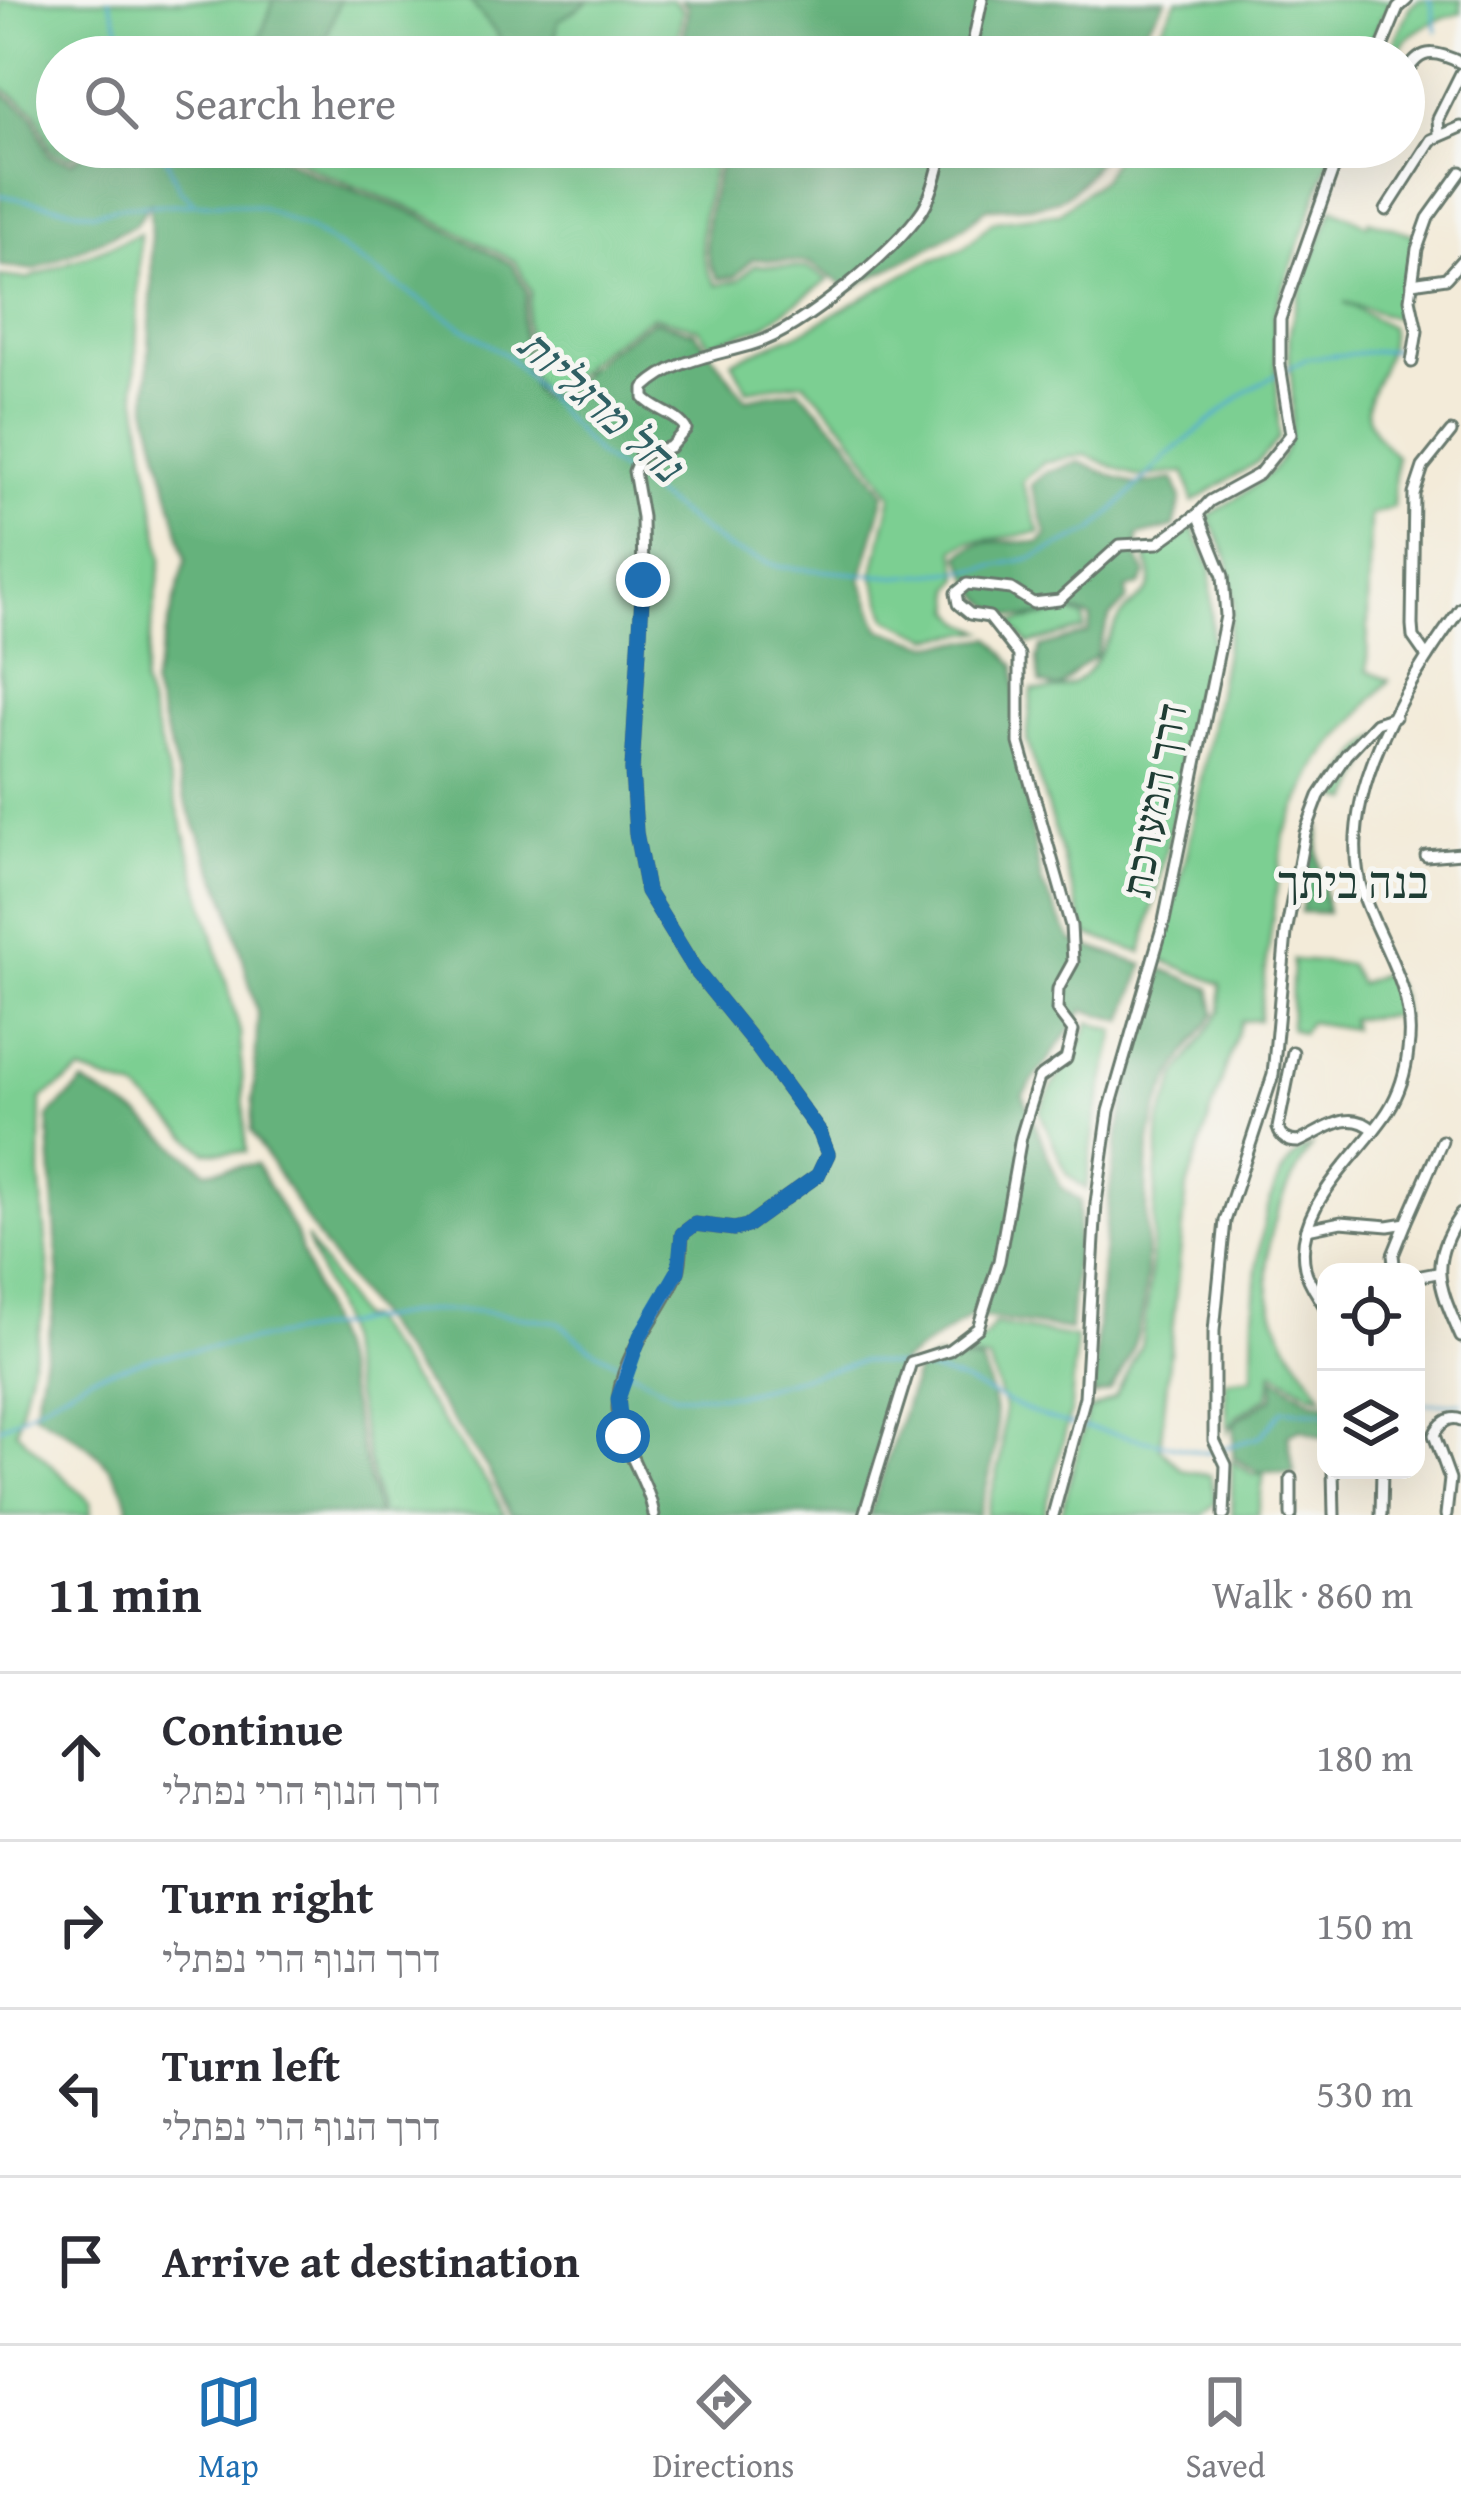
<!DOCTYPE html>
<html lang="en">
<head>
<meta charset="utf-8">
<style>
  body { margin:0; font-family:"Gentium Book Plus","Frank Ruhl Libre",serif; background:#f7f7f7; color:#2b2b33 }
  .controls { position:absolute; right:36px; bottom:36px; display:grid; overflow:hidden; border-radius:24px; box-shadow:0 12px 48px #0002 }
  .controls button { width:108px; height:108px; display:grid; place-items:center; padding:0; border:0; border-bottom:3px solid #e1e1e2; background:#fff; color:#2b2b33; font:60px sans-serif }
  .stop { position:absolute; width:36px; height:36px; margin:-27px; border:9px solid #1f6fb2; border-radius:50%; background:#fff }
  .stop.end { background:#1f6fb2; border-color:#fff; box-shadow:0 3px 12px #0008 }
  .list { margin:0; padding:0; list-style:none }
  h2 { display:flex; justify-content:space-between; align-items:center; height:156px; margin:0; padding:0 48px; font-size:51px }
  h2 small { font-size:39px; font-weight:400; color:#7c7c81 }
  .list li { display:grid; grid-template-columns:78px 1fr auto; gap:36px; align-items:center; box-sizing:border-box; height:168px; padding:0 48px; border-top:3px solid #e1e1e2 }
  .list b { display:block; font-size:45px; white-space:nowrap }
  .list p { margin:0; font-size:39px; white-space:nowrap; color:#7c7c81 }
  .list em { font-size:39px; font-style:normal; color:#7c7c81 }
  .icon { flex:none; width:66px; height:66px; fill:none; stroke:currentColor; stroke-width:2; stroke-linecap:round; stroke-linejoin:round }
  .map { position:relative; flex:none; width:1461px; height:1515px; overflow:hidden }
  .search { position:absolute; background:#fff; box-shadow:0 12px 48px #0002; left:36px; right:36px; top:36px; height:132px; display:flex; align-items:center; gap:30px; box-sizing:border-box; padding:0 42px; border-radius:66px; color:#7c7c81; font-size:45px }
  .sheet { height:828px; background:#fff }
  nav { display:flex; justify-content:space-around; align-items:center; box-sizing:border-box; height:168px; border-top:3px solid #e1e1e2; background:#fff; font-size:33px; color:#7c7c81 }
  nav a { display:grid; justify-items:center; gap:6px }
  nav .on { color:#1f6fb2 }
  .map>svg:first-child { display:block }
  .green { fill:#7ccf92; stroke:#4e8663; stroke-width:3 }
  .forest { fill:#65b27c; stroke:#427858; stroke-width:3 }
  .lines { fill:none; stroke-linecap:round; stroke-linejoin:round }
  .stream { stroke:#55add2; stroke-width:3 }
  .minor-casing { stroke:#697a6e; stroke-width:15 }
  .minor { stroke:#fff; stroke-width:9 }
  .route { stroke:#1f6fb2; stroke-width:15 }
  .labels { text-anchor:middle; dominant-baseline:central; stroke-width:10; stroke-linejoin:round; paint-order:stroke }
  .street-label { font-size:42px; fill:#1f3d34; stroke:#f6f6f2 }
  .water-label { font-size:45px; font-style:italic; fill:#2f5f63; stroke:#f6f6f2 }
  .neighbourhood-label { font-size:45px; fill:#1f3d34; stroke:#f6f6f2 }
</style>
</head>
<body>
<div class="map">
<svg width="1461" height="1515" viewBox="0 0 1461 1515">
  <rect width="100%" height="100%" fill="#f6f6f2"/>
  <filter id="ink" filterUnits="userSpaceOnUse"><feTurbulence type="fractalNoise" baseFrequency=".00833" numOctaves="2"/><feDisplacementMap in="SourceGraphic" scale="24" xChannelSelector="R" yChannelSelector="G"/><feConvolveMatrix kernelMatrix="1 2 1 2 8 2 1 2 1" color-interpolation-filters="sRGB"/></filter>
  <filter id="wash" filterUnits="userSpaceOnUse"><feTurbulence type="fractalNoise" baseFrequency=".004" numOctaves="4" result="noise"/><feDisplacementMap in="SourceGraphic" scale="48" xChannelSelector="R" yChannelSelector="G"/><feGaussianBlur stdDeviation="2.7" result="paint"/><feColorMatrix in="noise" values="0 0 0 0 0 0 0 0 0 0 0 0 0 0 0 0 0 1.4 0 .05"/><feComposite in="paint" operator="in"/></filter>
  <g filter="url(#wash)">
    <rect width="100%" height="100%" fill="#f3ebd9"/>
    <g class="green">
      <polygon points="0,0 672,0 683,9 679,34 685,57 202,57 194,50 181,50 176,57 57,57 57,147 84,147 71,157 52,152 35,111 0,86"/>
      <polygon points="1177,0 1395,0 1382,16 1367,57 1145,57"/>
      <path d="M 1419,0 L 1461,0 L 1461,13 C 1432,22 1409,28 1394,57 L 1387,57 L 1410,6 Z"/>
      <path d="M 278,147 L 719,147 C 710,192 686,246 717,285 L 739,280 L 754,265 L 809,268 L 828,280 L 762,327 L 710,344 L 698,328 L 653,316 L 601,350 L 554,394 L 541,394 L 531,374 L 526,322 L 531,292 L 516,262 L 423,213 L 314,170 Z"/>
      <polygon points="1121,147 1334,147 1274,314 1279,438 1259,461 1193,502 1185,472 1137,477 1085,455 1044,462 1022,482 1040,533 969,542 955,549 960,578 953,588 954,611 965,623 983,631 931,638 888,619 873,575 892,495 847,429 804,382 747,390 732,361 804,331 925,263 964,248 993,221 1059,213 1102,179"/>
      <path d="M 1333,208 L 1367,225 L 1369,220 L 1418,236 L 1396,318 L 1344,302 L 1390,327 C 1394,386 1333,400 1396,456 L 1393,507 L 1370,515 L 1367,671 L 1389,680 L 1319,761 L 1284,834 L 1259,1020 L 1241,1021 L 1187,1187 L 1160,1448 L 1182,1470 L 1210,1475 L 1216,1502 L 1203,1515 L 1061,1515 L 1088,1411 L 1115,1397 L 1141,1345 L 1149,1293 L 1160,1121 L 1178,1074 L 1221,1011 L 1221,984 L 1160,959 L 1188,849 L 1234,603 L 1228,558 L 1208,516 C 1269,477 1297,467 1292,388 C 1291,370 1287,350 1290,332 C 1297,289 1317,248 1333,208 Z"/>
      <polygon points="140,234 135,385 162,557 143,684 240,1032 246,1152 206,1152 137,1091 81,1072 41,1099 40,1175 50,1282 16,1431 90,1502 91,1515 0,1515 0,276 27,279"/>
      <path d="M 1193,528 L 1211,567 L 1212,651 L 1142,953 L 1086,934 L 1027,740 L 1032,690 C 1091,695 1095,656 1121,616 C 1128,606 1143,598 1149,588 C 1155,577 1147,561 1143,551 L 1163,548 Z"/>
      <polygon points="1070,612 1084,618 1084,629 1029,644 1010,623"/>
      <polygon points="1381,734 1351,801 1329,795 1362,750"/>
      <polygon points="1293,960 1348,964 1359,984 1387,972 1399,993 1403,1015 1350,1019 1352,1029 1309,1022 1302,1033 1290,1028"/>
      <path d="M 1090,1022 L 1116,1031 L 1096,1116 L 1086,1189 L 1067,1174 L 1040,1112 C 1053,1077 1076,1059 1090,1022 Z"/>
      <path d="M 1311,1146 C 1277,1201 1252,1258 1278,1324 C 1288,1349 1308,1373 1323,1396 L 1311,1394 L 1273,1371 L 1269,1396 L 1237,1416 L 1228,1431 L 1225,1380 L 1253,1377 C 1254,1322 1250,1170 1311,1146 Z"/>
      <polygon points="306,1237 359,1319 366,1318 489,1485 505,1515 380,1515 339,1321"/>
      <polygon points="994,1324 1076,1338 1071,1409 1044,1515 986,1515 1001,1459 1004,1407 989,1360 957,1356 985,1338"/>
      <polygon points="1232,1461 1254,1475 1264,1473 1258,1515 1232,1515"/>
    </g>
    <g class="forest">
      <polygon points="274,0 340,0 323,47 329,57 253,57"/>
      <polygon points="469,0 590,0 558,21 553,57 504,57 498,35"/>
      <polygon points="680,0 1166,0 1132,48 1131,57 690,57 684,34 688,7"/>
      <polygon points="0,91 32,114 49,155 72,162 91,147 273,147 279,155 312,174 421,216 513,265 527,293 522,322 527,375 539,398 556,398 604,353 654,320 695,332 746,399 799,389 847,439 885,494 861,580 880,629 931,645 991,638 1015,666 1017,740 1041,882 1072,941 1144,965 1124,1021 1084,1010 1023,1095 1061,1187 1080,1201 1070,1330 971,1316 899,1364 861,1515 511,1515 486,1466 323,1246 251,1131 258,1016 229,906 186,803 152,686 186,559 147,406 152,280 150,203 135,225 34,270 0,266"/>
      <path d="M 724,147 L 1107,147 C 1068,208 1055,206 987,208 C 948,243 896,263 850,290 L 810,263 L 752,259 L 736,276 L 719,279 C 691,244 716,187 724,147 Z"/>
      <path d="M 1079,462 L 1135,485 L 1174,479 L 1181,499 L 1174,527 L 1138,536 L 1137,556 L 1146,574 L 1140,585 L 1127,589 L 1127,600 L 1110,617 L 1095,657 C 1079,665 1072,677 1058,688 L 1040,683 L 1037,659 L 1041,647 L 1088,633 L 1091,618 C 1060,602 1056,616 1026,617 C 987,618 972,585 960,555 C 979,536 1014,542 1039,543 L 1047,535 L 1031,485 L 1046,472 Z"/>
      <polygon points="1316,827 1320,827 1318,855 1327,913 1301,912"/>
      <path d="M 1163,969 L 1210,988 L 1215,1013 C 1195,1041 1173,1068 1161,1100 C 1130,1179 1163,1272 1132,1350 C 1127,1364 1118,1378 1110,1391 L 1093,1396 C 1103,1243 1109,1114 1163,969 Z"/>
      <path d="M 83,1083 L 140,1116 L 206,1171 L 256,1164 L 295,1232 L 343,1369 L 377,1515 L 129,1515 C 126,1465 75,1434 34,1413 L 59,1282 L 48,1117 Z"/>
      <path d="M 937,1358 L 982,1362 C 1006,1435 997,1444 979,1515 L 869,1515 L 918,1367 Z"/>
      <path d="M 1275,1377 L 1312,1401 L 1326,1403 L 1326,1439 L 1301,1429 L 1288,1435 L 1294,1473 C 1281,1475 1271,1470 1258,1472 L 1233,1457 L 1234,1425 L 1240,1418 L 1273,1398 Z"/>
    </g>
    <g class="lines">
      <g class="stream">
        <polyline points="109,0 130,57"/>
        <polyline points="1428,0 1431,2 1437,31"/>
        <polyline points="161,147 180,190 193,201"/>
        <polyline points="0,195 93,213 126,206 228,203 260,207 310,229 510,358 598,455 634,480"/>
        <polyline points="642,486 727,548 780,567 897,577 980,569 1032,558 1093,531 1168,455 1248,390 1308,358 1403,349"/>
        <path d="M 914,1368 C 971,1376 1017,1414 1073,1425"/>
        <polyline points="1416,1404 1461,1403"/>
        <polyline points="1082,1427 1206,1453 1214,1450"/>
        <polyline points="0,1428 91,1376 154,1357 424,1311 477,1311 558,1322 589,1347 674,1395 735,1395 862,1361 905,1367"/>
        <polyline points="1223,1448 1260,1437 1283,1410 1326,1413"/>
      </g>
    </g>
  </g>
  <g filter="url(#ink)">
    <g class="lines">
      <defs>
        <g id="minor">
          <polyline points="970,57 982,0"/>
          <polyline points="1378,57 1398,8 1407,0"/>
          <path d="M 1404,77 C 1419,48 1433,49 1461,63"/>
          <polyline points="1439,133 1438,119 1461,73"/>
          <polyline points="1365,149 1366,147"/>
          <polyline points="1386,210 1431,140 1461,127"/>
          <polyline points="1412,283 1446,278 1461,261"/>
          <polyline points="1412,362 1417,331 1410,299 1417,249 1428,218 1461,172"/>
          <polyline points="1427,657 1413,637 1412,625 1414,494 1423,467 1451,432"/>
          <polyline points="1426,856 1461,853"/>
          <path d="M 1293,1052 L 1278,1128 C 1281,1138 1288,1142 1298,1142 C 1324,1131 1348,1107 1374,1130"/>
          <path d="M 1461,1214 C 1427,1264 1439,1286 1461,1337"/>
          <polyline points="1307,1229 1341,1222 1388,1226 1406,1223 1442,1141"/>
          <polyline points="1395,1272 1393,1255 1406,1223"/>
          <polyline points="1416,1277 1437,1273"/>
          <path d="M 1326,1309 C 1319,1296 1308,1283 1305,1268 C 1292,1206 1359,1157 1388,1111 C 1400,1092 1406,1071 1408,1050 C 1417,990 1381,947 1363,894 C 1332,801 1408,680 1461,608"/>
          <polyline points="1333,1470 1334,1515"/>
          <polyline points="1291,1478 1291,1515"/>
          <path d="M 654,1515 C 648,1478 619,1446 618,1409 C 617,1356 660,1317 678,1272 C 682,1260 681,1246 682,1234 L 695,1224 L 734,1229 L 747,1226 L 818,1175 L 828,1154 L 820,1133 L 752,1040 L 696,971 L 647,891 L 636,833 L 632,770 L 643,580 L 642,517 L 634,471 L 641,454 L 670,447 L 686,429 C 677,414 656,411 644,398 L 644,388 C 676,358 716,356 756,343 C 802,329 896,250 923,209 C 934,191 938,167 944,147"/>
          <polyline points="864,1515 911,1362 949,1350 978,1328 999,1261 1021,1137 1039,1078 1066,1059 1073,1031 1057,1010 1058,989 1073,962 1071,926 1019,743 1019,655 989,617 970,614 958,604 956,593 967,584 1011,589 1033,603 1059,600 1120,545 1158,543 1198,514"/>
          <polyline points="1053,1515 1085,1397 1096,1203 1109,1111 1164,921 1226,616 1223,576 1198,514 1210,501 1259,474 1291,434 1280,365 1280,319 1341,147"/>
          <polyline points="1224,1515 1226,1465 1214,1440 1214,1331 1225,1221 1273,1075 1286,933 1305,833 1319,796 1346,755 1376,723 1395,717"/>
          <polyline points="1381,1515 1382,1470"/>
          <path d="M 1446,1515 L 1450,1479 L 1434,1435 C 1439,1424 1449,1415 1461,1420"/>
        </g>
      </defs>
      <use href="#minor" class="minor-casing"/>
      <use href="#minor" class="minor"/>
    </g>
  </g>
  <g class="lines" filter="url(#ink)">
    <polyline class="route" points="623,1436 618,1399 640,1336 678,1271 682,1234 695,1224 734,1229 747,1226 818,1175 828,1154 820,1133 752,1040 696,971 647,891 636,833 632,770 643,580"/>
  </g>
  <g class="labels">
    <g class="street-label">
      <text transform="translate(1153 800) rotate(-79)">דרך המערכת</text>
    </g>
    <g class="water-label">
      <text transform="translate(601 404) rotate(42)">נחל מרגליות</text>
    </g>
    <g class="neighbourhood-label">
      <text x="1353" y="881">בנה ביתך</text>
    </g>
  </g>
</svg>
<div class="controls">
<button><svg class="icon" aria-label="locate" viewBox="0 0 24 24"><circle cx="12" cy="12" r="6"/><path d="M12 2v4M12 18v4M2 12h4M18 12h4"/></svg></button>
<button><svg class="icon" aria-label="layers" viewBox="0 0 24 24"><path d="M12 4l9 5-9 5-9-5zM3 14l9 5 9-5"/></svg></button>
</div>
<div class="stop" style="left:623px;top:1436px"></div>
<div class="stop end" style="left:643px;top:580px"></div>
<div class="search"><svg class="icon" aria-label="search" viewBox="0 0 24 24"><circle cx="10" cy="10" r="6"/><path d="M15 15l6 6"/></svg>Search here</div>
</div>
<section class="sheet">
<h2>11 min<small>Walk · 860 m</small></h2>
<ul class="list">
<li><svg class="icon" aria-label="ahead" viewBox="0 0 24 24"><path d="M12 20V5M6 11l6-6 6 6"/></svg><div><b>Continue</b><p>דרך הנוף הרי נפתלי</p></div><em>180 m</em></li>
<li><svg class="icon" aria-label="right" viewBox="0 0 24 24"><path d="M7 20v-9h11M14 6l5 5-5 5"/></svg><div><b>Turn right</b><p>דרך הנוף הרי נפתלי</p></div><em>150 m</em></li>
<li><svg class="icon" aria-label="left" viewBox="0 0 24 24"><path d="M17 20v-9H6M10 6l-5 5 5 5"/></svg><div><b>Turn left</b><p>דרך הנוף הרי נפתלי</p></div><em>530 m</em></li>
<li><svg class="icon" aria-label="arrive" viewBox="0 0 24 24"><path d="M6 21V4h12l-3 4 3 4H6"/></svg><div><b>Arrive at destination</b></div></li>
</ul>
</section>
<nav>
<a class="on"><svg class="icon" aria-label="map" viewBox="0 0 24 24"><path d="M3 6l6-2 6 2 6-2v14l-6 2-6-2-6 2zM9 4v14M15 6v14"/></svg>Map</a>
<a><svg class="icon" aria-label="directions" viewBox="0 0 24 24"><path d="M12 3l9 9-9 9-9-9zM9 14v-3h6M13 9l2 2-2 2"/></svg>Directions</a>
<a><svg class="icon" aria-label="saved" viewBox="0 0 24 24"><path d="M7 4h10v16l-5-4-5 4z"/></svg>Saved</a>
</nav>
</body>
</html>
